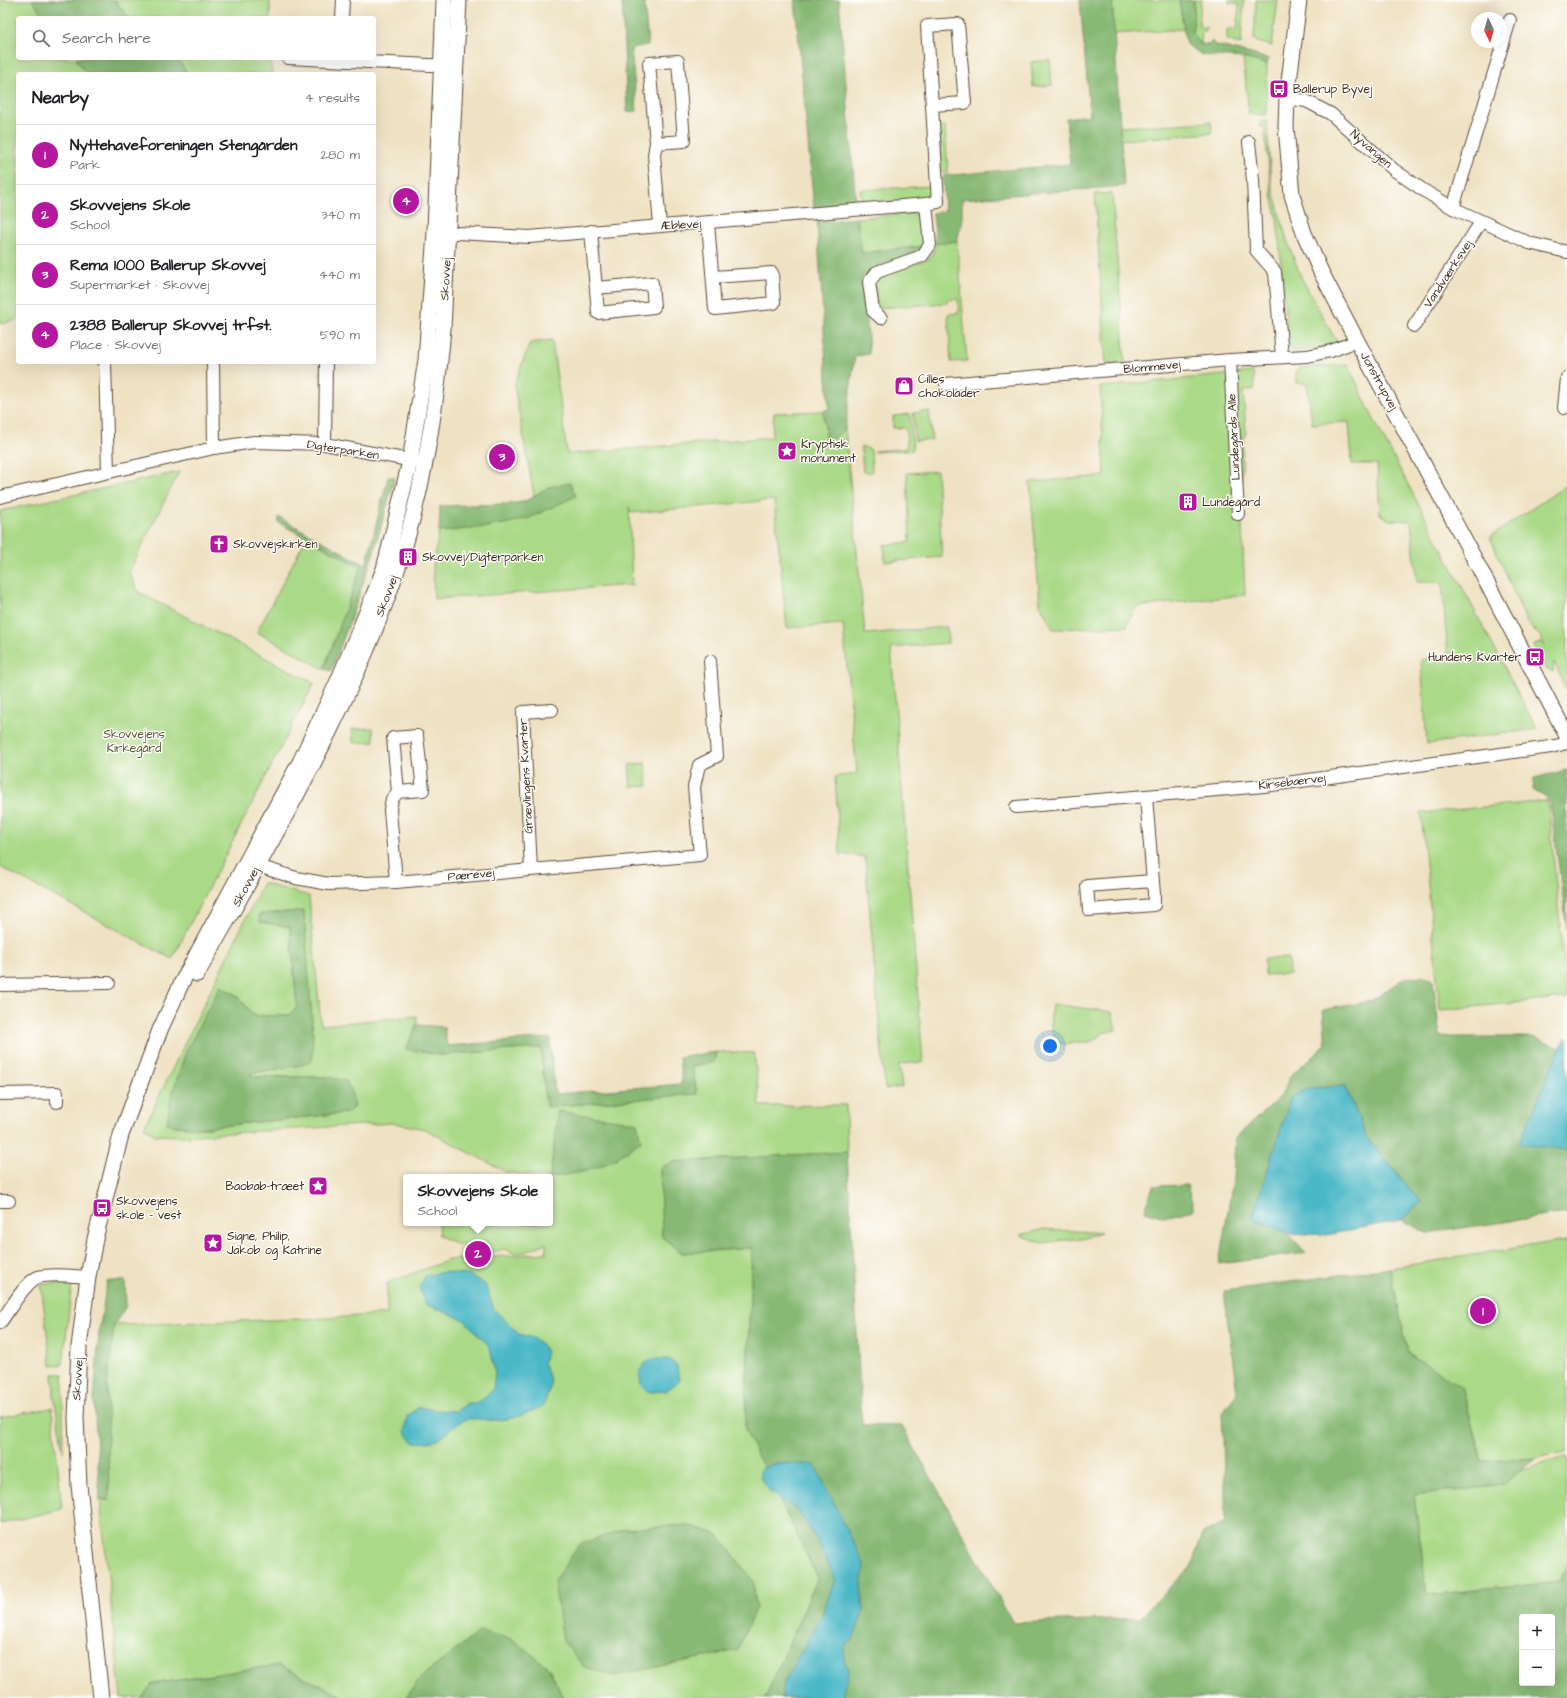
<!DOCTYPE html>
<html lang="en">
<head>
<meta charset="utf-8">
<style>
  body { margin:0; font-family:"Architects Daughter",sans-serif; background:#f6f6f6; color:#202124 }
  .controls { position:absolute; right:12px; bottom:12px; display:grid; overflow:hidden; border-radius:4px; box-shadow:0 4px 16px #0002 }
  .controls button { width:36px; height:36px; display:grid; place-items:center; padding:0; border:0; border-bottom:1px solid #e0e0e0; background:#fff; color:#202124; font:20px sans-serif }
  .compass { position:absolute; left:1471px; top:12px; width:36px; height:36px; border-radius:50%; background:#fff; box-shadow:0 4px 16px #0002; rotate:175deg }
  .you { position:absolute; left:1050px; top:1046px; width:14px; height:14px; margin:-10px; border:3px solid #fff; border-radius:50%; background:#1a73e8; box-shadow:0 0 0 6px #1a73e833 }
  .badge { display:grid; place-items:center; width:26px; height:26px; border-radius:50%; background:#b5179e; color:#fff; font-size:13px; font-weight:700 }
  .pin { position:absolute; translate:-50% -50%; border:2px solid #fff; box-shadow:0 1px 4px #0006 }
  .popup { position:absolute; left:403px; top:1174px; width:150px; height:52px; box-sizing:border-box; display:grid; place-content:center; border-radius:4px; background:#fff; filter:drop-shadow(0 1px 3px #0005); font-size:13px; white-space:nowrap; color:#757577 }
  .popup b { font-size:15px; color:#202124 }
  .popup::after { content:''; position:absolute; left:50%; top:100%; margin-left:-8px; border:8px solid transparent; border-top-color:#fff }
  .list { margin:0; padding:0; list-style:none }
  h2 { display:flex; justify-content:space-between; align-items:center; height:52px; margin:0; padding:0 16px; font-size:17px }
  h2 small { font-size:13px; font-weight:400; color:#757577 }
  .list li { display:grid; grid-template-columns:26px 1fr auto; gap:12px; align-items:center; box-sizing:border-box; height:60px; padding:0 16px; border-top:1px solid #e0e0e0 }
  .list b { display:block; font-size:15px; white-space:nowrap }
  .list p { margin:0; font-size:13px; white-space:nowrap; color:#757577 }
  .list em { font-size:13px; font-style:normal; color:#757577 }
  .icon { flex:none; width:22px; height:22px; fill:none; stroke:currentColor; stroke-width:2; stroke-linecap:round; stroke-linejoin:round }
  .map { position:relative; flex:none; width:1567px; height:1698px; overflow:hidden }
  .search { position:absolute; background:#fff; box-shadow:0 4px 16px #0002; left:16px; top:16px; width:360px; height:44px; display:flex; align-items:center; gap:10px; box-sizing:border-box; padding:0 14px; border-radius:4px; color:#757577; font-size:15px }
  .panel { position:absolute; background:#fff; box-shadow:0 4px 16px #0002; left:16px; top:72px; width:360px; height:292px; border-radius:4px }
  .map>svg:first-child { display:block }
  .green { fill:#aad987; stroke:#728252; fill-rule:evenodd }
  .forest { fill:#87b974; stroke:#617249; fill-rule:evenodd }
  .water { fill:#4cb8c7; stroke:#447172 }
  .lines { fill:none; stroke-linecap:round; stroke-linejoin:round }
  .minor-casing { stroke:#564637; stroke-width:14 }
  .tertiary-casing { stroke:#564637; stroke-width:17 }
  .minor { stroke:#fff; stroke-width:12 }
  .tertiary { stroke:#fff; stroke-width:15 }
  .labels { text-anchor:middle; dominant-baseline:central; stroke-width:3; stroke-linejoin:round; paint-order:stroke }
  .poi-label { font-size:12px; fill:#3b2a1e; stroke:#fdfcf7; text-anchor:start }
  .street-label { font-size:12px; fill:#3b2a1e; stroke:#fdfcf7 }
  .park-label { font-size:12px; fill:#575638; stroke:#fdfcf7 }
</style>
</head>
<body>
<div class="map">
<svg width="1567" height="1698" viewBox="0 0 1567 1698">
  <rect width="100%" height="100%" fill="#fdfcf7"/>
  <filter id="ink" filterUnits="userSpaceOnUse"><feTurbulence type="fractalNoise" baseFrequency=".025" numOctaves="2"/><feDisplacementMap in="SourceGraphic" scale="8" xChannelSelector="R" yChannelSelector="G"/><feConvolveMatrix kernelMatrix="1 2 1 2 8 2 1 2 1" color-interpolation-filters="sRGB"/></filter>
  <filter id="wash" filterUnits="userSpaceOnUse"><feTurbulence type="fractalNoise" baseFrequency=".012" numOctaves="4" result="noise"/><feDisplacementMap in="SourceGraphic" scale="16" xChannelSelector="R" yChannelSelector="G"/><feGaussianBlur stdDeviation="0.9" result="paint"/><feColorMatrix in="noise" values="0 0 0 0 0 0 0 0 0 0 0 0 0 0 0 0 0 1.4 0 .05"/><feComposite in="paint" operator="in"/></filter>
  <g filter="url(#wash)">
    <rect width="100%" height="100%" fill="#efe2c3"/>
    <g class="green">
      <polygon points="0,0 270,0 270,18 18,18 18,58 271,58 272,74 18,74 18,320 0,324"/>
      <polygon points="1112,0 1179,0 1184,29 1114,34"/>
      <polygon points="1194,0 1203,0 1201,1 1199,27 1206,27 1206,31 1202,31 1201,44 1193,34"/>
      <polygon points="1229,0 1244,0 1241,44 1229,41 1227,38 1227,29 1237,29 1239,4 1229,3"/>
      <polygon points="1256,0 1278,0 1272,46 1257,42 1254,39"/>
      <polygon points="1243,58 1267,64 1266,115 1249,114"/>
      <polygon points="1050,60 1052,85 1033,87 1031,62"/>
      <polygon points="1267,121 1271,183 1287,240 1301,277 1338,344 1294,352 1289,349 1288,345 1277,217 1272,196 1264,126 1258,126 1261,122"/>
      <polygon points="1211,122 1212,133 1120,140 1120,127"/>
      <polygon points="945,126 948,173 942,173 938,127"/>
      <polygon points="932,186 932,195 929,199 862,206 860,190"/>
      <polygon points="1112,193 1125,364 1106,365 1095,194"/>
      <polygon points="918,213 922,218 923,246 862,253 857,218"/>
      <polygon points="957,241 967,361 951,362 948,314 959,313 958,299 947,300 947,303 877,308 875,281 879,276 929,259 933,253 936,244"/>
      <polygon points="552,340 567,454 772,437 774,413 823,411 827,443 845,429 865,634 947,627 948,643 891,648 923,1062 899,1064 902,1087 885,1089 865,857 840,854 835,777 857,773 843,624 787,628 774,500 631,513 629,507 632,585 434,599 433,566 439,532 494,526 549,487 534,496 514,385 530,343"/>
      <polygon points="1348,365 1375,422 1537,729 1427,744 1421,660 1448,656 1442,582 1417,582 1411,521 1389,520 1380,514 1377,464 1352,464 1349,422 1312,424 1307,383 1297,383 1296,372 1298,371 1298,368"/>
      <polygon points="1253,372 1255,389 1243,391 1246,432 1243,440 1241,502 1245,595 1136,607 1127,626 1053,629 1040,604 1030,482 1105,476 1100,387"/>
      <polygon points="929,411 932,440 915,441 913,413"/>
      <polygon points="910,414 913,450 874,452 874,451 907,448 906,428 893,428 893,416"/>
      <polygon points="861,446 871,450 872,472 863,472"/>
      <polygon points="937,471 942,557 885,562 884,545 910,542 907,473"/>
      <polygon points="179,472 129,572 138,592 314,683 172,959 0,867 0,511"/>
      <polygon points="1567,485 1567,691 1554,662 1553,672 1546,669 1533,646 1541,642 1545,646 1540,636 1527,623 1490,537"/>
      <polygon points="306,538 361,567 324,669 257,632"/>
      <polygon points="373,728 374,742 353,743 352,729"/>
      <polygon points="645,763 648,786 631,787 629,765"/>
      <polygon points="1548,801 1567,998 1440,1010 1421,813"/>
      <path d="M 263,883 L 309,896 L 321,1025 L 417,1016 L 417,1025 L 406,1049 L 439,1055 L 541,1048 L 546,1107 L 697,1094 L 692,1066 L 714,1062 L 716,1052 L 754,1053 L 760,1106 L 846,1105 L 847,1152 L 674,1162 L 660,1168 L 662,1237 L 682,1253 L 752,1248 L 745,1429 L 818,1578 L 765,1698 L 563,1698 L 549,1668 L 512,1639 L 420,1678 L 406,1698 L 346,1698 L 279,1665 L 152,1684 L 142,1698 L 121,1698 L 100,1500 L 108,1500 L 107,1386 L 114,1325 L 330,1318 L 387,1314 L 387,1283 L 449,1260 L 546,1253 L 546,1243 L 525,1252 L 514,1253 L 504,1249 L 487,1253 L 473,1251 L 439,1236 L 438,1223 L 550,1223 L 550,1178 L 586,1171 L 558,1111 L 550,1177 L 506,1172 L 425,1129 L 394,1123 L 181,1136 L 155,1135 L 144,1127 ZM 304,911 L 302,1065 L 251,1073 L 251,1075 L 255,1077 L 329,1077 L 346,1113 L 198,1128 L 176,1126 L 237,995 L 254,1016 L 290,1015 L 297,1006 L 290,927 L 260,922 L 259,914 ZM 717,1534 L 753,1581 L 756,1607 Z"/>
      <polygon points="1288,958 1289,974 1265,975 1264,959"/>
      <path d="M 1052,1004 L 1112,1012 L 1116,1030 C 1112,1031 1105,1032 1101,1034 C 1097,1038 1094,1041 1089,1042 C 1085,1043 1082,1042 1079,1042 C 1074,1042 1070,1045 1064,1044 C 1049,1043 1050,1015 1052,1004 Z"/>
      <path d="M 1045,1229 C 1064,1231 1082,1231 1101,1233 L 1081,1238 L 1042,1243 L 1020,1235 Z"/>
      <polygon points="1567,1240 1567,1452 1535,1458 1482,1461 1462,1387 1408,1353 1390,1268"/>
      <polygon points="72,1283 63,1364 51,1366 41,1284"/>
      <polygon points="53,1374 63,1374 63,1452 54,1396"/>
      <polygon points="52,1408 62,1509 0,1524 0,1417"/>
      <polygon points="1567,1457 1567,1566 1559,1582 1427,1595 1414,1495 1502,1484 1519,1470"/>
    </g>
    <g class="forest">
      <polygon points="32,0 115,0 129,18 45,18"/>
      <polygon points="622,0 644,0 648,45 631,48 637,111 627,112"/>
      <polygon points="795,0 839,0 856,204 814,208"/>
      <polygon points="1080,0 1112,0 1124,186 962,199 962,221 957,241 936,244 933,213 945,211 943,176 1070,164 1066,118 1090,115"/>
      <polygon points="1179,0 1194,0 1193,34 1201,44 1209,45 1212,41 1214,44 1220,46 1269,59 1267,64 1243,58 1202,55 1186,44"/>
      <polygon points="75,58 177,58 188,74 87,74"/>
      <polygon points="857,218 862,253 923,246 919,251 867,271 864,276 869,354 855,356 845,429 827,443 823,411 829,409 817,222"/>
      <polygon points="388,477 395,477 374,551 351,618 331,671 324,669 361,567 279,523 278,517 366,565"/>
      <polygon points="570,483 576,496 527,519 494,526 439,532 440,506 505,504 524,502 549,487"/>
      <polygon points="1567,770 1567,929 1550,800 1533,790 1534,778"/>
      <polygon points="304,911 313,1033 312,1061 302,1065 251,1073 251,1075 255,1077 329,1077 346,1081 351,1090 355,1107 346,1113 198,1128 176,1126 167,1123 171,1097 186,1051 220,986 237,995 254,1016 290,1015 297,1006 290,927 260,922 259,914"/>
      <polygon points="1421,976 1433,980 1440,1037 1532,1037 1560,1048 1567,1037 1567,1213 1427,1233 1401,1220 1421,1202 1367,1138 1345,1086 1252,1218 1288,1233 1306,1253 1219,1264 1233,1180 1235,1138 1281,1096 1291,1075 1326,1045 1323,1010 1371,1001 1404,978"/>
      <polygon points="417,1025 444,1027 447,1046 550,1038 555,1094 682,1084 679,1057 716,1052 714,1062 692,1066 697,1094 546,1107 541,1048 439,1055 406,1049"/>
      <polygon points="558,1111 637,1123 641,1141 611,1162 586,1171 550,1178"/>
      <path d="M 847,1152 L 862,1425 L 902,1426 L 1013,1623 L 1139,1618 L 1191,1567 L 1203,1533 L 1226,1522 L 1222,1413 L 1237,1393 L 1224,1291 L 1390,1268 L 1408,1353 L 1462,1387 L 1481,1461 L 1535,1458 L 1503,1484 L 1414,1495 L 1427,1595 L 1559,1582 L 1567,1566 L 1567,1698 L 765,1698 L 818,1578 L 745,1430 L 752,1248 L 682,1253 L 662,1237 L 660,1168 L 674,1162 ZM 1522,1617 L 1552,1617 L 1552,1683 L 1522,1683 Z"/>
      <polygon points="1187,1185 1194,1210 1164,1217 1145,1211 1153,1186"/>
      <polygon points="107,1281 125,1281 126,1306 114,1325 107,1386 109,1500 100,1500 94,1399 99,1333"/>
      <polygon points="687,1525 717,1534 753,1581 756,1607 738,1650 614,1676 584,1667 563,1641 554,1581 580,1544 625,1529"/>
      <polygon points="480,1631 512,1639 549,1668 563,1698 406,1698 420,1678"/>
      <polygon points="279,1665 346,1698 142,1698 152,1684"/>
    </g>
    <g class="water">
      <polygon points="1567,1037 1567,1150 1519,1144 1560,1048"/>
      <polygon points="1345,1086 1367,1138 1421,1202 1401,1220 1326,1235 1288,1233 1252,1219 1291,1097 1310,1088"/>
      <path d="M 444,1272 L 469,1275 L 485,1284 L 494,1309 L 519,1334 L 531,1337 L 542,1344 L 546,1352 L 543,1363 C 554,1382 551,1387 543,1406 C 528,1413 514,1420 496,1420 C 484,1421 474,1416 462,1421 C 453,1425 448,1434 440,1438 C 432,1443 422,1443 413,1442 L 405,1432 L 407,1416 L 419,1407 L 434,1410 L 456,1411 L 467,1403 L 477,1403 L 493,1390 L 495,1373 L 490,1347 L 464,1320 L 425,1304 L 419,1288 L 425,1276 Z"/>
      <polygon points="652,1359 669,1359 677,1366 679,1381 666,1391 648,1392 641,1384 639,1374 644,1363"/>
      <polygon points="786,1463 815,1465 864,1564 861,1588 864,1609 853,1640 844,1646 844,1661 849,1669 842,1698 782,1698 784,1682 822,1615 835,1579 817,1540 798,1511 769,1491 760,1478 760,1470 770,1465"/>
    </g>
  </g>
  <g filter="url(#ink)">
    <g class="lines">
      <defs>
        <g id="minor">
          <polyline points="342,18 343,0"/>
          <polyline points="288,58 450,66"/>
          <polyline points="1287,98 1306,101 1331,114 1394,170 1423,190 1453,208 1529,243 1567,252"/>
          <polyline points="1249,142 1253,180 1256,250 1275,272 1282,357"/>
          <polyline points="656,143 684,141 678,61 649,63 656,143 654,155 660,226"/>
          <polyline points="1453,208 1510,20"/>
          <polyline points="708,223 715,309 774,303 772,273 713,277"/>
          <polyline points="591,231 598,313 654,307 652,283 596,288"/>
          <polyline points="440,232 529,237 926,204 938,202 927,26 958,24 965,103 932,105"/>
          <polyline points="881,318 873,311 869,282 877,272 922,256 930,245 926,204"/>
          <polyline points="1414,326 1481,222"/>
          <polyline points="1230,360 1238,514"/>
          <polyline points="105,362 108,472"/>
          <polyline points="213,362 214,448"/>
          <polyline points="946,384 1230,360 1307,356 1331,351 1357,341"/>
          <polyline points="1564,408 1567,378"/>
          <polyline points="325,444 326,362"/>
          <polyline points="0,497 214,448 254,442 325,444 419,462"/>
          <polyline points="1146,797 1154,894 1154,905 1089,910 1087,886 1153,881"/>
          <polyline points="1016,807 1264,786 1551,747 1567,743"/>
          <polyline points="251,862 258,866 296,878 329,884 396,882 700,855 694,787 699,765 717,756 710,661"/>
          <polyline points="531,869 523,712 552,710"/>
          <polyline points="396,882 390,810 392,799 398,792 393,738 417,736 423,790 398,792"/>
          <polyline points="0,985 109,983"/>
          <polyline points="0,1094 57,1093 57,1102"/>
          <polyline points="0,1201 9,1201"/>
          <path d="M 0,1323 C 9,1311 25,1282 38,1277 C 51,1273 74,1276 88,1277"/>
        </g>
        <g id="tertiary">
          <polyline points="1299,0 1287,98 1286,127 1292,195 1304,233 1321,272 1357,341 1475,560 1567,736"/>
          <path d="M 197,974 C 270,844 348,714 396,573 C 423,495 436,411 443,329 L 459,0"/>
          <polyline points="101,1698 79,1485 76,1418 79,1347 88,1277 95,1239 121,1135 160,1030 182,982 300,762 338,681 367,612 384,569 390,545 410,461 426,360 435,232 444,0"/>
        </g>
      </defs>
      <use href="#minor" class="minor-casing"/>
      <use href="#tertiary" class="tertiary-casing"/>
      <use href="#minor" class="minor"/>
      <use href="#tertiary" class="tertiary"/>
    </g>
  </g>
  <defs>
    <symbol id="bus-square" viewBox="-11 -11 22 22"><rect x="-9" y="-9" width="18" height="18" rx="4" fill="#b5179e" stroke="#fdfcf7"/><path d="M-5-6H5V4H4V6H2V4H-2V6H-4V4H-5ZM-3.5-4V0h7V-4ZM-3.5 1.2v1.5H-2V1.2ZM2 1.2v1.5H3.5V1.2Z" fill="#fff"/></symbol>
    <symbol id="shop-square" viewBox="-11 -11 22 22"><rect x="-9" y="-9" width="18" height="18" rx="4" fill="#b5179e" stroke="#fdfcf7"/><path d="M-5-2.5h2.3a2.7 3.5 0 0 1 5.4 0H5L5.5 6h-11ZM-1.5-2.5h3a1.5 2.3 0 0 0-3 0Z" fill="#fff"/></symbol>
    <symbol id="sight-square" viewBox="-11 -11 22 22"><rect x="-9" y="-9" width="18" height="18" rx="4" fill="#b5179e" stroke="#fdfcf7"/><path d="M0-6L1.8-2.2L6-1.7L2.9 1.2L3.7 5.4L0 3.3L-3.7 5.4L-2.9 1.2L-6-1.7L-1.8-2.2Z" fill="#fff"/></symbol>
    <symbol id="building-square" viewBox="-11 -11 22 22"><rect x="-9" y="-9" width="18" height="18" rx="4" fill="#b5179e" stroke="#fdfcf7"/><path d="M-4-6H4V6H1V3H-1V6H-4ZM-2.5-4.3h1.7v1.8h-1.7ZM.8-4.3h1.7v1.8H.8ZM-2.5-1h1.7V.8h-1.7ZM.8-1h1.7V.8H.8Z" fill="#fff"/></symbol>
    <symbol id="church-square" viewBox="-11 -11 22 22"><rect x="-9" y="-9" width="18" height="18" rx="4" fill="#b5179e" stroke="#fdfcf7"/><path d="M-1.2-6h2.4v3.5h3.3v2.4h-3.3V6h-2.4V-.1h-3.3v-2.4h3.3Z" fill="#fff"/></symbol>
  </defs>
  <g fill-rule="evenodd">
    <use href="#bus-square" x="1268" y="78" width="22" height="22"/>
    <use href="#shop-square" x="893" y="375" width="22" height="22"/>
    <use href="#sight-square" x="776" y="440" width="22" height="22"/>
    <use href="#building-square" x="1177" y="491" width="22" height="22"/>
    <use href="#church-square" x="208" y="533" width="22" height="22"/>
    <use href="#building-square" x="397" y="546" width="22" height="22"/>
    <use href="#bus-square" x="1524" y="646" width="22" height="22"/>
    <use href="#sight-square" x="307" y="1175" width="22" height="22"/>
    <use href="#bus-square" x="91" y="1197" width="22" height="22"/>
    <use href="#sight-square" x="202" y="1232" width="22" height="22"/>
  </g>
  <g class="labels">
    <g class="poi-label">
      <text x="1293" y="89">Ballerup Byvej</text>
      <text x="918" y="379">Cilles<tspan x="918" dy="14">chokolader</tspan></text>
      <text x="801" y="444">Kryptisk<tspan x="801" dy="14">monument</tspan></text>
      <text x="1202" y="502">Lundegård</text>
      <text x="233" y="544">Skovvejskirken</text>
      <text x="422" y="557">Skovvej/Digterparken</text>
      <text x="1521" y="657" text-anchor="end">Hundens Kvarter</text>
      <text x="304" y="1186" text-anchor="end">Baobab-træet</text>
      <text x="116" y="1201">Skovvejens<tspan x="116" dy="14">skole - vest</tspan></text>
      <text x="227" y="1236">Signe, Philip,<tspan x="227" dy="14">Jakob og Katrine</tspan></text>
    </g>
    <g class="street-label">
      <text transform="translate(1371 149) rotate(41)">Nyvangen</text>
      <text transform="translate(681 225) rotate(-3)">Æblevej</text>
      <text transform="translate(1448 274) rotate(-57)">Vandværksvej</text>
      <text transform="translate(446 279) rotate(-87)">Skovvej</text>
      <text transform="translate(1152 367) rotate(-5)">Blommevej</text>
      <text transform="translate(1379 381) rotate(61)">Jonstrupvej</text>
      <text transform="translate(1234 437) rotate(-93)">Lundegårds Alle</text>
      <text transform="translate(343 450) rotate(9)">Digterparken</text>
      <text transform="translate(387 596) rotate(-69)">Skovvej</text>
      <text transform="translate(526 776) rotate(-93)">Grævlingens Kvarter</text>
      <text transform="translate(1292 782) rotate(-7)">Kirsebærvej</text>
      <text transform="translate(471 875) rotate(-5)">Pærevej</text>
      <text transform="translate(246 887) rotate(-61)">Skovvej</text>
      <text transform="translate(78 1379) rotate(-87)">Skovvej</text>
    </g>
    <g class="park-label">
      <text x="134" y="734">Skovvejens<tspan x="134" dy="14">Kirkegård</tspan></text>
    </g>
  </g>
</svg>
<div class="controls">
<button>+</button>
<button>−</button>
</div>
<svg class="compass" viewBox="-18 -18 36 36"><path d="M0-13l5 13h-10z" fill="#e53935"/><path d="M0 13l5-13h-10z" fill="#757577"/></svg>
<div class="you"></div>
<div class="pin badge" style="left:1483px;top:1311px">1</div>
<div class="pin badge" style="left:478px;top:1254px">2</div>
<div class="popup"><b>Skovvejens Skole</b>School</div>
<div class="pin badge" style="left:502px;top:457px">3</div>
<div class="pin badge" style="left:406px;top:201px">4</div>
<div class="search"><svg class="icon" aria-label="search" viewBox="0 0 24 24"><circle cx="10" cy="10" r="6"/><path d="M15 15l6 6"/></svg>Search here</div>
<section class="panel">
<h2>Nearby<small>4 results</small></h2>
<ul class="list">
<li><span class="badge">1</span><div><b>Nyttehaveforeningen Stengården</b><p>Park</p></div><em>280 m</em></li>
<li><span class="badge">2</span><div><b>Skovvejens Skole</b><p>School</p></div><em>340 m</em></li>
<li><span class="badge">3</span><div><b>Rema 1000 Ballerup Skovvej</b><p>Supermarket · Skovvej</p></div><em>440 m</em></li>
<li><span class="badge">4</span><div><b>2388 Ballerup Skovvej trfst.</b><p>Place · Skovvej</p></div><em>590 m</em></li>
</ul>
</section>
</div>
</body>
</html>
